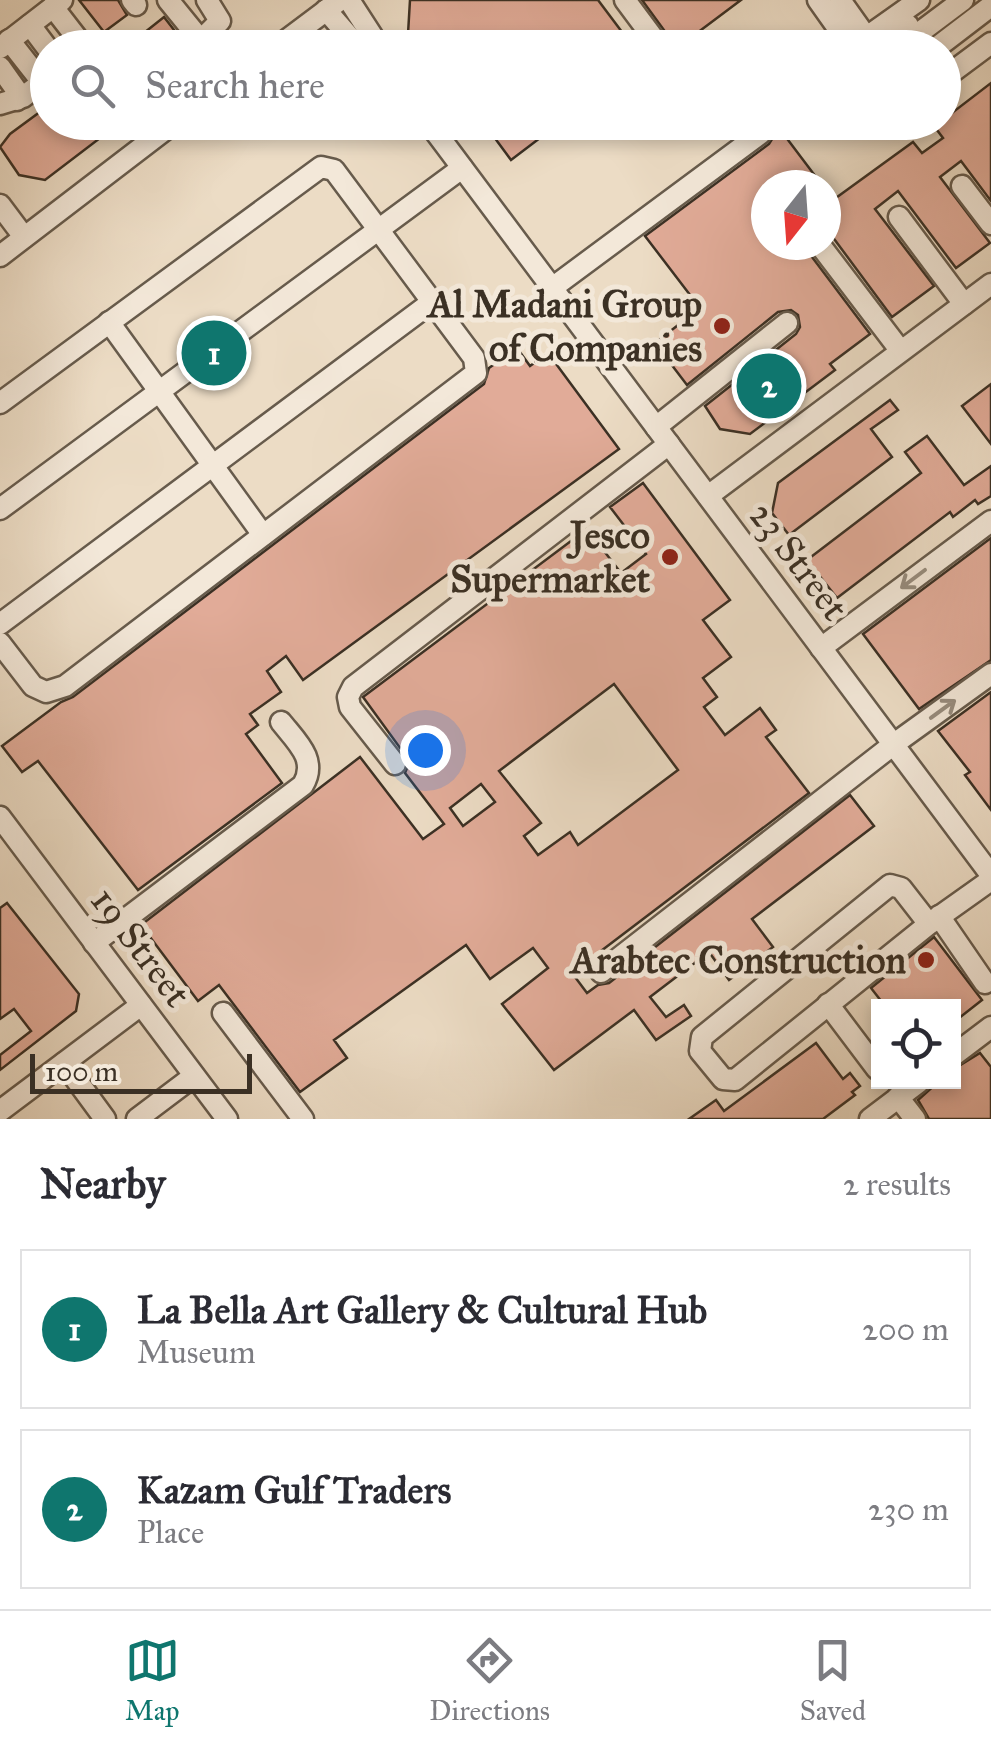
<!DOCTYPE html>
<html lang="en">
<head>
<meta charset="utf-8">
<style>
  body { margin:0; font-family:"IM FELL Great Primer",serif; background:#f2f2f3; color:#2b2b33 }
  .controls { position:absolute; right:30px; bottom:30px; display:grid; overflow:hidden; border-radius:0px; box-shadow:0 5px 15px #0003 }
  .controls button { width:90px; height:90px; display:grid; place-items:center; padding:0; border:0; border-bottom:2px solid #e1e1e2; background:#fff; color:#2b2b33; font:50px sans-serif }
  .compass { position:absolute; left:751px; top:170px; width:90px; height:90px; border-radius:50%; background:#fff; box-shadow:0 5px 15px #0003; rotate:197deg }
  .scale { position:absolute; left:30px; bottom:25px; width:222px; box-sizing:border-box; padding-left:10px; border:5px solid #3b3024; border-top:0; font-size:28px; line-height:35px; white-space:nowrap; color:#3b3024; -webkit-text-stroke:8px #f3e8d9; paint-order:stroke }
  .you { position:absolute; left:425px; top:750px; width:35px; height:35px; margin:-25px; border:8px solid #fff; border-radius:50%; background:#1a73e8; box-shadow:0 0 0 15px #1a73e833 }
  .badge { display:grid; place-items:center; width:65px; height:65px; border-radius:50%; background:#0f766e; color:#fff; font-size:32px; font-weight:700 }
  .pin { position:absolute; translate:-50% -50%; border:5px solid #fff; box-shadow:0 2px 10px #0006 }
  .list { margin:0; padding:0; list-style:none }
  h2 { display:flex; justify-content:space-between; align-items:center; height:130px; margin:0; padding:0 40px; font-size:42px }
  h2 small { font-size:32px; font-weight:400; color:#7c7c81 }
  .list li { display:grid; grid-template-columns:65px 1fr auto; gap:30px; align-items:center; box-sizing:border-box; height:160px; margin:0 20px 20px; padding:0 20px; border:2px solid #e1e1e2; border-radius:0px }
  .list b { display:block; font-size:38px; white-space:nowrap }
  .list p { margin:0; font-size:32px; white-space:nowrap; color:#7c7c81 }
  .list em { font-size:32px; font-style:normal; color:#7c7c81 }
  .icon { flex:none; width:55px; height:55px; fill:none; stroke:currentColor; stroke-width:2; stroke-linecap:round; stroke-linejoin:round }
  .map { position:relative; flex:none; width:991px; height:1119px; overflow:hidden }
  .search { position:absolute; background:#fff; box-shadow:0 5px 15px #0003; left:30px; right:30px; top:30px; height:110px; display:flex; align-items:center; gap:25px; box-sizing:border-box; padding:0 35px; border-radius:55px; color:#7c7c81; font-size:38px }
  .sheet { height:490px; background:#fff }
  nav { display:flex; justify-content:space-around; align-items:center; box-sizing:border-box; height:140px; border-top:2px solid #e1e1e2; background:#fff; font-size:28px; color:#7c7c81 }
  nav a { display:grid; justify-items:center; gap:5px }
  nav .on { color:#0f766e }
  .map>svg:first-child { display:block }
  .building { fill:#e1ab98; stroke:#3b3024; stroke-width:2.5; fill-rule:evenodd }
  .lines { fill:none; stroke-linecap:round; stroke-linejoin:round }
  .minor-casing { stroke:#675b4c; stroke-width:25 }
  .minor { stroke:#f3e8d9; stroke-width:20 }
  .oneway { stroke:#978c7e }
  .poi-dot { fill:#8f2418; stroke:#f3e8d9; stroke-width:4 }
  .labels { text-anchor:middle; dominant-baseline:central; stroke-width:10; stroke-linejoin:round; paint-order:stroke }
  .poi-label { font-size:38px; font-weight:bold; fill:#3b3024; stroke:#f3e8d9; text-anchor:end }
  .street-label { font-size:38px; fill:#3b3024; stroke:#f3e8d9 }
</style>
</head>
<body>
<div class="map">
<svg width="991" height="1119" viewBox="0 0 991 1119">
  <rect width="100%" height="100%" fill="#ecdcc5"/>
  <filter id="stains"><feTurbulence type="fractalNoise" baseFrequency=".002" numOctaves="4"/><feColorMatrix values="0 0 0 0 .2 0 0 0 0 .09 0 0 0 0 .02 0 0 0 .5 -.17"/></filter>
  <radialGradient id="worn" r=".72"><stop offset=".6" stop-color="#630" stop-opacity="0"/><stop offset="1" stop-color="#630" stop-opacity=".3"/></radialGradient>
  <g class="building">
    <polygon points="79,0 118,0 127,15 104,32"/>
    <polygon points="410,0 598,0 634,48 592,48 583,35 566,48 419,48 408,34"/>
    <polygon points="642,0 741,0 677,48"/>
    <polygon points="164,17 188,48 125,48"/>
    <polygon points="991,83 991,201 961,161 940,177 990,243 956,268 898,191 875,209 934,286 892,317 826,228 826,191 833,200 913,142 922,153 943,138 934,126 944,122 944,119"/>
    <polygon points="48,106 48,122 121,122 45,180 19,175 0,147 10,134"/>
    <polygon points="483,122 561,122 511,160"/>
    <polygon points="779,128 822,185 766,185 766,245 806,245 809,253 870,334 830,364 835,370 750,434 720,429 705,406 796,334 800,327 798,315 791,310 778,312 687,385 655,343 700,308 645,236 769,144"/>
    <polygon points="517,348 530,366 548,353 619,449 303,680 286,656 267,671 281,692 250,714 258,725 246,734 282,783 138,890 38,761 22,772 2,746 61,702 73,697 484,384 489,368"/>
    <polygon points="991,384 991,444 962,406"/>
    <polygon points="890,400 898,410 871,429 892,457 789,535 772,513 778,483"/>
    <polygon points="927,436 964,485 991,466 991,496 978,504 975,500 953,517 950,512 837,598 807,560 921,473 905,452"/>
    <path d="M 643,483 L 730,600 L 703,620 L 731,657 L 703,678 L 717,697 L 704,707 L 725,735 L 760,708 L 776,730 L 766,737 L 809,793 L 572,973 L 587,993 L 598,985 L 609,983 L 850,795 L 874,826 L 752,919 L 773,947 L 729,980 L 709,952 L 650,997 L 666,1017 L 684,1005 L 691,1016 L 656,1040 L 634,1010 L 554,1070 L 502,1004 L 548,968 L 533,948 L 490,979 L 466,945 L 334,1040 L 347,1058 L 300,1092 L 219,985 L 198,1001 L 141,925 L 360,757 L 423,839 L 444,824 L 405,773 L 409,763 L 406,756 L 363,697 L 587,529 L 621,573 L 646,554 L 610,507 ZM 614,684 L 678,770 L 578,845 L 570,832 L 538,855 L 524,836 L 541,823 L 499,771 ZM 481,784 L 495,802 L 463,826 L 450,808 Z"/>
    <polygon points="991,538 991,660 919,709 863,634"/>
    <polygon points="991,692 991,810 965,775 970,772 938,731"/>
    <polygon points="7,903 79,994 76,1011 0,1070 0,1055 31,1031 14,1009 0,1019 0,908"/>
    <polygon points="934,937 982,1000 954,1022 954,1006 885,1006 871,988"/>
    <polygon points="816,1043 843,1079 850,1073 860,1086 852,1092 855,1095 823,1119 689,1119 716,1100 724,1111"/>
    <polygon points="980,1053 991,1067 991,1119 929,1119 918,1100 938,1082 954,1082 954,1069"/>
  </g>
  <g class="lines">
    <defs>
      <g id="minor">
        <polyline points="132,0 136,5"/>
        <polyline points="168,0 207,48"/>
        <polyline points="349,0 380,48"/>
        <polyline points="625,0 657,43"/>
        <polyline points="818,0 847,41 857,44 919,0"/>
        <polyline points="840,0 867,38"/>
        <polyline points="53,7 77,38 79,48"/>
        <polyline points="326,10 359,48"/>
        <polyline points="30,25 48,49"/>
        <polyline points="9,40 42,82"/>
        <polyline points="201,40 220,21 207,0"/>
        <polyline points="0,48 62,0"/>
        <polyline points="276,48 340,0"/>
        <polyline points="878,48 908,25"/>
        <polyline points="899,48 963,0"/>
        <polyline points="936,48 991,6"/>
        <polyline points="0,67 17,91 17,100"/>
        <polyline points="944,78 991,43"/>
        <polyline points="0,104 23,97 48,78"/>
        <polyline points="428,122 991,875"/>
        <polyline points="962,186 991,224"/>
        <polyline points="0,205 24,237"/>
        <polyline points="899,217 964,304"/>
        <polyline points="820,245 900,350"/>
        <polyline points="0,256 175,122"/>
        <polyline points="552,288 761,133"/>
        <polyline points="109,322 263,535"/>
        <polyline points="0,403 321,167 334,170 474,358 476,373 65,686 46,692 33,686 0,643"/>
        <polyline points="656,427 787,323"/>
        <polyline points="708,496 991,284"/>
        <polyline points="0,509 462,168"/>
        <polyline points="0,624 432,302"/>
        <polyline points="821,648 991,521"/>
        <polyline points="395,764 350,707 348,697 353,687 669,444"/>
        <polyline points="0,817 227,1119"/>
        <polyline points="939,916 985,983"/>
        <polyline points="929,924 901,888 890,885 702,1037 700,1051 723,1079 735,1080 929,924 991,880"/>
        <path d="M 94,943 L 303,785 C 318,760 297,742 281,722"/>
        <polyline points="601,972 894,744 991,674"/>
        <polyline points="828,1004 877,1069"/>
        <polyline points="223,1013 303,1119"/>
        <polyline points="954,1055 991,1027"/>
        <polyline points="64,1063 105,1119"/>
        <polyline points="898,1097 915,1119"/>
        <polyline points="0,1111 141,1005"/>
        <polyline points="137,1119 194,1076"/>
        <polyline points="870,1119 919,1082"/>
      </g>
    </defs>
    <use href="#minor" class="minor-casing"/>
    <use href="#minor" class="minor"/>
  </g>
  <defs><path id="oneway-shaft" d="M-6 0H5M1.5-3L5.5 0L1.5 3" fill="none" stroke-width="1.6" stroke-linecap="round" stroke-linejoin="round" transform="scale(2.5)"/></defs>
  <g class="oneway">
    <use href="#oneway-shaft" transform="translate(913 579) rotate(143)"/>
    <use href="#oneway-shaft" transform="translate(943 709) rotate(-36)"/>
  </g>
  <g class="poi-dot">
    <circle cx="722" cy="326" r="10"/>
    <circle cx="670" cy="557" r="10"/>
    <circle cx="926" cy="960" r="10"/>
  </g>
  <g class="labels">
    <g class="poi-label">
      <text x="702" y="304">Al Madani Group<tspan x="702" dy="44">of Companies</tspan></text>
      <text x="650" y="535">Jesco<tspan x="650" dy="44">Supermarket</tspan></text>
      <text x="906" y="960">Arabtec Construction</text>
    </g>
    <g class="street-label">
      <text transform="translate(799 561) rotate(53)">23 Street</text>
      <text transform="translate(141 947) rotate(53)">19 Street</text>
    </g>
  </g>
  <rect width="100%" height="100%" filter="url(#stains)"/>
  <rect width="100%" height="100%" fill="url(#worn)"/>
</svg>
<div class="controls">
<button><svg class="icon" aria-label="locate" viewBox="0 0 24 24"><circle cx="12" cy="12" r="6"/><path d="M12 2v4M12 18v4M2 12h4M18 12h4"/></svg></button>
</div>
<svg class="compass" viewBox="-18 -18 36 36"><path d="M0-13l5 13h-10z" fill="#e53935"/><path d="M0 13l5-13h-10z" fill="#7c7c81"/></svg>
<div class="scale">100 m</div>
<div class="you"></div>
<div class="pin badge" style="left:214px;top:353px">1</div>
<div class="pin badge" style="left:769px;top:386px">2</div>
<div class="search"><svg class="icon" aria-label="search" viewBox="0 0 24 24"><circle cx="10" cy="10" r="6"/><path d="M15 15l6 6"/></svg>Search here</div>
</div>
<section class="sheet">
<h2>Nearby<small>2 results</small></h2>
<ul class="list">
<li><span class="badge">1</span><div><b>La Bella Art Gallery &amp; Cultural Hub</b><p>Museum</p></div><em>200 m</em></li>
<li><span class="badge">2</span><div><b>Kazam Gulf Traders</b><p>Place</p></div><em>230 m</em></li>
</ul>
</section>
<nav>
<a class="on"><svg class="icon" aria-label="map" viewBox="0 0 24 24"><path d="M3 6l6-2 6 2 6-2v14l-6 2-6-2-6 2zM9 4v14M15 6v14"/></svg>Map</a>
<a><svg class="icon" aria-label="directions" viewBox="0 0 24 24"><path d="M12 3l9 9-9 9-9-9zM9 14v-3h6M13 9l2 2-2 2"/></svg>Directions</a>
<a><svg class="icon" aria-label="saved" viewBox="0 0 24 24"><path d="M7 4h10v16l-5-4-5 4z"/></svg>Saved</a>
</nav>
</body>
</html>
